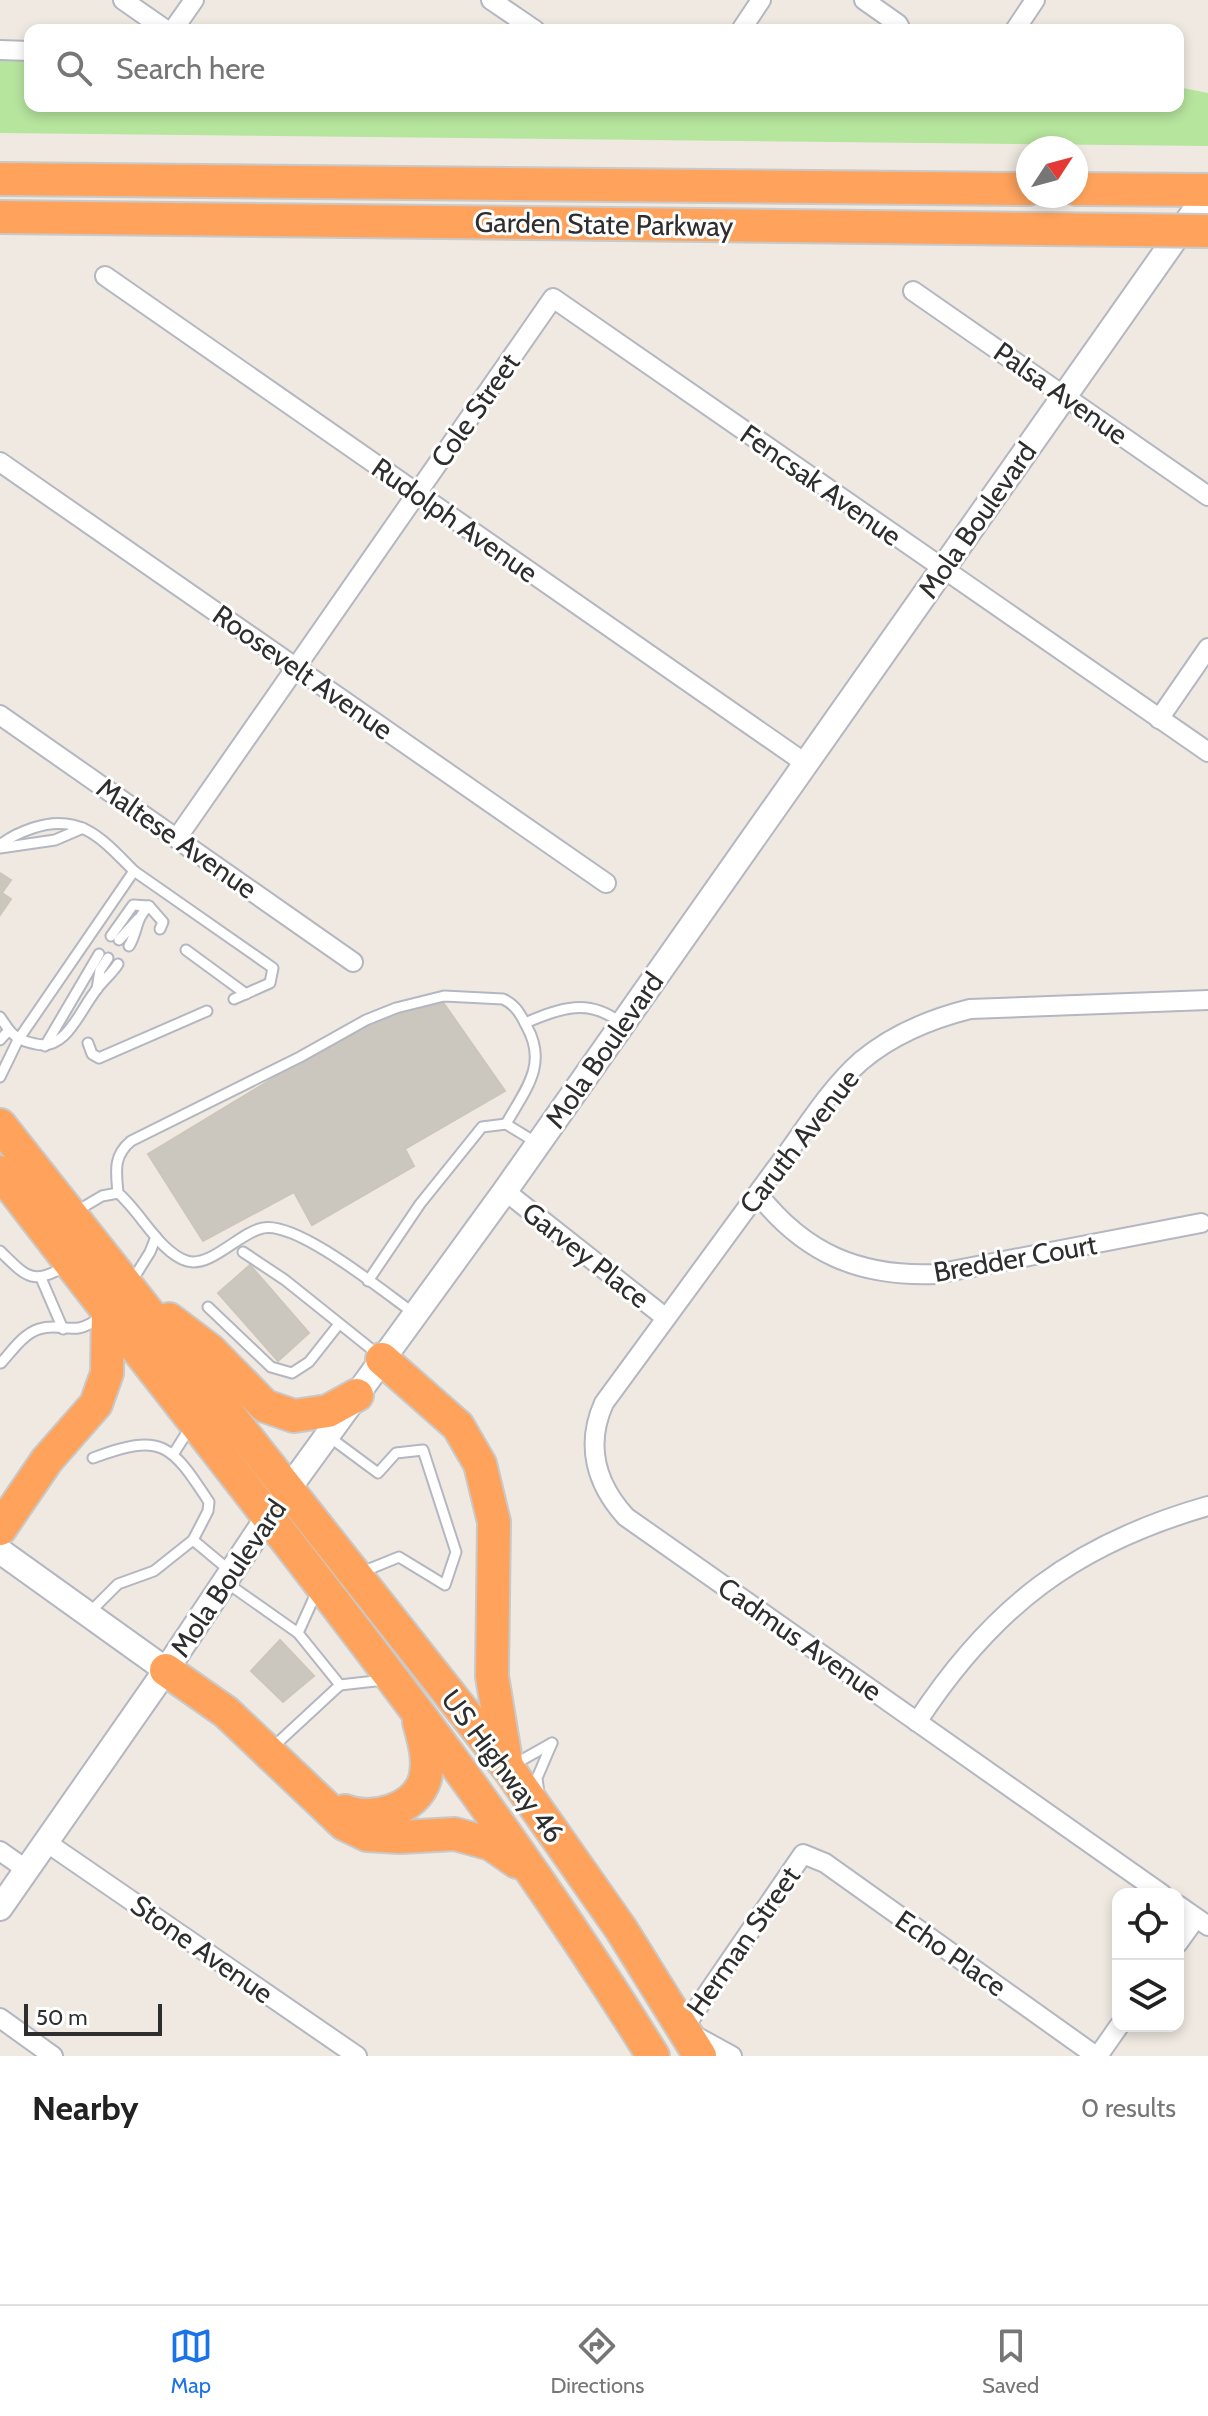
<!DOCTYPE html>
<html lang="en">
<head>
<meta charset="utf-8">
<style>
  body { margin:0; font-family:Cabin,sans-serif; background:#f6f6f6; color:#222 }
  .controls { position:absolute; right:24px; bottom:24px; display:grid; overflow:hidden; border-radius:16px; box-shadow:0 4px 12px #0003 }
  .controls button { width:72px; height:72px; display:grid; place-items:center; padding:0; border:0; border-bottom:2px solid #e0e0e0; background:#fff; color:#222; font:40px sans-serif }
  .compass { position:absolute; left:1016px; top:136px; width:72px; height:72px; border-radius:50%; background:#fff; box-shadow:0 4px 12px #0003; rotate:54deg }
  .scale { position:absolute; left:24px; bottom:20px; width:138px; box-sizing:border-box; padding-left:8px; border:4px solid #2e2e2e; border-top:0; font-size:22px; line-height:28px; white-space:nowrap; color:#2e2e2e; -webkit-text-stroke:6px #fff; paint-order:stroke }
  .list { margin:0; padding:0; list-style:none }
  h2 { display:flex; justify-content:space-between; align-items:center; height:104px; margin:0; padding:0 32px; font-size:34px }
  h2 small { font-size:26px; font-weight:400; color:#767676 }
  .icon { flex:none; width:44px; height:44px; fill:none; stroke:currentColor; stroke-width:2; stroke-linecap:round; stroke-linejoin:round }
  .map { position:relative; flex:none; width:1208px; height:2056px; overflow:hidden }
  .search { position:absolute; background:#fff; box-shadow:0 4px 12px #0003; left:24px; right:24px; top:24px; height:88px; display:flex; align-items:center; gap:20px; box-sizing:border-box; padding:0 28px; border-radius:16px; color:#767676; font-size:30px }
  .sheet { height:248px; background:#fff }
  nav { display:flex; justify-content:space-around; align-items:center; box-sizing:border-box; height:112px; border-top:2px solid #e0e0e0; background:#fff; font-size:22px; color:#767676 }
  nav a { display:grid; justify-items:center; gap:4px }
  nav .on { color:#1a73e8 }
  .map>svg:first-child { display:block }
  .green { fill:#b6e59e }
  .building { fill:#cbc7bf; stroke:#cbc5ba; stroke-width:2 }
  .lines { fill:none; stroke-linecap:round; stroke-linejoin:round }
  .lane-casing { stroke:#b4b7c1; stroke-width:13 }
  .street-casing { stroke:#b4b7c1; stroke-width:22 }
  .secondary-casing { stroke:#b4b7c1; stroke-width:28 }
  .highway-casing { stroke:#c9c9c9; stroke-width:36 }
  .lane { stroke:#fff; stroke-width:9 }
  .street { stroke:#fff; stroke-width:18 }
  .secondary { stroke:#fff; stroke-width:24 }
  .highway { stroke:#ffa35c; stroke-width:32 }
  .highway-bridge-casing { stroke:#c9c9c9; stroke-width:36; stroke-linecap:butt }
  .highway-bridge { stroke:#ffa35c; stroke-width:32 }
  .labels { text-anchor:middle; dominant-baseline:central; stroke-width:6; stroke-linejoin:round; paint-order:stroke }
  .street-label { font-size:28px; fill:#2e2e2e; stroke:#fff }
</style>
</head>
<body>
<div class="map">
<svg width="1208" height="2056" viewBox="0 0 1208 2056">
  <rect width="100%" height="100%" fill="#efe9e1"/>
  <polygon class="green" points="0,48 30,49 30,106 1178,106 1178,87 1208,93 1208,146 0,133"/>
  <g class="building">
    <polygon points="0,873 11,880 2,893 11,899 0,915"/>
    <polygon points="440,998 505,1091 405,1149 414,1166 312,1225 294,1192 203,1241 148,1154 373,1018"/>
    <polygon points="250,1265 309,1333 278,1361 218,1293"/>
    <polygon points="280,1640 314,1676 283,1702 251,1671"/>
  </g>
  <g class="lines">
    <defs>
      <g id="lane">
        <path d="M 0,845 C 10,837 21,832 33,828 C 81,812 103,840 134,871 L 18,1040 L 0,1077"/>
        <polyline points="0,848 55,840 83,828"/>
        <polyline points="134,871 273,968 270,983 234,999"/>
        <polyline points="111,936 133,905 149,906"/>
        <polyline points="119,940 138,919"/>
        <path d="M 129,946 C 138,932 135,918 149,906 L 163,922 L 160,929"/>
        <polyline points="186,950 246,994"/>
        <polyline points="97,989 100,970 108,958"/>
        <polyline points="0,1017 9,1030 0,1040"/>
        <path d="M 525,1023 C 561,1008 589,997 622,1024"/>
        <path d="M 9,1030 C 18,1040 23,1041 36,1044 C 65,1051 79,1013 94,993 C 101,982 111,975 118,964"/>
        <polyline points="88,1043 92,1054 99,1058 207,1011"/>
        <polyline points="45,1046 99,954"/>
        <polyline points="75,1212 102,1196 118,1193"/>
        <path d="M 0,1251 C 25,1275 32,1287 65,1266"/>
        <polyline points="243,1252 285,1280 380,1356"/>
        <polyline points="41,1278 63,1329"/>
        <polyline points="132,1281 150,1252 156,1237"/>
        <polyline points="368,1281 420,1204 482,1127 506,1124 537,1143"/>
        <polyline points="208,1307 271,1367 292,1373 309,1362 339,1324"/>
        <path d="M 415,1314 C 385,1293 298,1221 263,1228 C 240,1232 211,1268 187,1261 C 160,1253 140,1211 118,1193 C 116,1171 113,1156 131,1141 L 300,1057 L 366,1020 L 396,1008 L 444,996 L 503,999 C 516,1005 521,1015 527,1027 C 548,1065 525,1090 506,1124"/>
        <path d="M 1,1363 C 12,1351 23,1334 39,1329 C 63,1321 73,1339 100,1317"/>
        <polyline points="328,1436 378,1473 396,1453 423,1450 456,1552 445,1585 399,1557 362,1572"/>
        <polyline points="174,1453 191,1426"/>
        <path d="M 93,1458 C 162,1432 171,1444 209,1502 L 208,1511 L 193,1540 L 229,1570"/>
        <polyline points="227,1583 298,1633 340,1685 273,1747"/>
        <polyline points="90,1612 118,1584 154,1571 193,1540"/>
        <polyline points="298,1633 317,1591"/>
        <polyline points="340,1685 384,1680"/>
        <polyline points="513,1765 552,1743"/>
        <polyline points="539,1793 537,1778 552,1743"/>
      </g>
      <g id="street">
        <polyline points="123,0 166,30"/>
        <polyline points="491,0 535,30"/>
        <polyline points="864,0 898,24 901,30"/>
        <polyline points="173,30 194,0"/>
        <polyline points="741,30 761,0"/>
        <polyline points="1015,30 1035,0"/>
        <polyline points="0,50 30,51"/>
        <polyline points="105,276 805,763"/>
        <polyline points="913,291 1208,496"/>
        <polyline points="0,462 606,883"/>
        <polyline points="0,715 353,962"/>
        <polyline points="1159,719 1208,648"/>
        <polyline points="177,838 553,298 1208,752"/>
        <polyline points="505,1191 666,1318"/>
        <path d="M 758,1194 C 805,1254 860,1277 936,1274 L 1201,1223"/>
        <path d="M 917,1722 C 993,1606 1075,1544 1208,1506"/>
        <polyline points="46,1842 357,2056"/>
        <polyline points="0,1851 27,1870"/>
        <path d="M 1162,1894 L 626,1517 C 596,1484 585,1445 604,1403 C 661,1326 717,1248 774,1171 C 802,1135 827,1091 861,1061 C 893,1034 930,1019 970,1009 L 1208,1000"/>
        <polyline points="1178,1905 1208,1926"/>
        <polyline points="1178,1943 1196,1918"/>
        <polyline points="0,2018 53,2056"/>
        <polyline points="732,2056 683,2029 803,1854 825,1863 1096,2056"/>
        <polyline points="1098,2056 1119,2026"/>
      </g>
      <g id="secondary">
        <polyline points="0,1551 166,1670"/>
        <polyline points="0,1908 166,1670 268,1517 505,1191 1208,192"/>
      </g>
      <g id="highway">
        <polyline points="0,179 1028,189"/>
        <polyline points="1076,189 1208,190"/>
        <polyline points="0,217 1133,230"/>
        <polyline points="0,1125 508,1768 621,1929 700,2056"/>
        <path d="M 0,1172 C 222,1463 460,1744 653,2056"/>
        <polyline points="169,1319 210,1350 265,1406 294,1416 328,1411 357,1395"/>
        <polyline points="382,1359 458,1426 480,1464 494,1522 492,1676 506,1761"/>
        <polyline points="0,1529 47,1460 96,1404 107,1373 108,1310"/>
        <polyline points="166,1670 226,1712 344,1824 367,1835 400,1837 455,1834 491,1844 517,1862"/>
        <path d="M 345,1811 C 372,1822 416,1810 425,1779 C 430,1760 424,1740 419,1722"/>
      </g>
    </defs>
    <use href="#lane" class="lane-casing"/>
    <use href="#street" class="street-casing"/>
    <use href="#secondary" class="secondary-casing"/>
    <use href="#highway" class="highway-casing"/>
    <use href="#lane" class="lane"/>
    <use href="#street" class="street"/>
    <use href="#secondary" class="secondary"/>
    <use href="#highway" class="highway"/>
    <defs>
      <polyline id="highway-bridge" points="1133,230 1208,231"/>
    </defs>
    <use href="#highway-bridge" class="highway-bridge-casing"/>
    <use href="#highway-bridge" class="highway-bridge"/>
  </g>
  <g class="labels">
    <g class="street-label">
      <text transform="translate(604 224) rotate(1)">Garden State Parkway</text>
      <text transform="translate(1061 393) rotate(35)">Palsa Avenue</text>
      <text transform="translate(475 410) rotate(-55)">Cole Street</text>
      <text transform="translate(821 485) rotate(35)">Fencsak Avenue</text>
      <text transform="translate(455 520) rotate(35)">Rudolph Avenue</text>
      <text transform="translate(977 520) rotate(-55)">Mola Boulevard</text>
      <text transform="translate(303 672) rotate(35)">Roosevelt Avenue</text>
      <text transform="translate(177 838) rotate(35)">Maltese Avenue</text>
      <text transform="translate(604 1050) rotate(-55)">Mola Boulevard</text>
      <text transform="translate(799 1141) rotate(-52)">Caruth Avenue</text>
      <text transform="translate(586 1255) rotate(38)">Garvey Place</text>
      <text transform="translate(1015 1258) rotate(-10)">Bredder Court</text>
      <text transform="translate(228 1578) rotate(-56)">Mola Boulevard</text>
      <text transform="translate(800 1639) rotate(35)">Cadmus Avenue</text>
      <text transform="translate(503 1766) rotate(53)">US Highway 46</text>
      <text transform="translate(743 1941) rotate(-55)">Herman Street</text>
      <text transform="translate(202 1949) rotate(35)">Stone Avenue</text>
      <text transform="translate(951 1953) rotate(35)">Echo Place</text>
    </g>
  </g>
</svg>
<div class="controls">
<button><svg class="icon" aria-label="locate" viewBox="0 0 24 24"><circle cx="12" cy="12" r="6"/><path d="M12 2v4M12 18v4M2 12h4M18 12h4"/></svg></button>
<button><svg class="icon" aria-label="layers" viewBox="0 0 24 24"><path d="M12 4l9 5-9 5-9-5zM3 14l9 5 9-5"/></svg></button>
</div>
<svg class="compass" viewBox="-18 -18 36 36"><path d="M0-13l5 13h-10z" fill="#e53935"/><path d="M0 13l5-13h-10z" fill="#767676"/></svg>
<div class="scale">50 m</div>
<div class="search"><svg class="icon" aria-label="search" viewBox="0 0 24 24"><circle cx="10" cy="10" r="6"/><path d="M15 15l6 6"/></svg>Search here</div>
</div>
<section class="sheet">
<h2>Nearby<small>0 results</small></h2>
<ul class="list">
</ul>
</section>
<nav>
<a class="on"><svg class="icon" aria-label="map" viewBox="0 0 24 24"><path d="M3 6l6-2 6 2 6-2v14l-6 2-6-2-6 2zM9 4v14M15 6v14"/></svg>Map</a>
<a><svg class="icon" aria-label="directions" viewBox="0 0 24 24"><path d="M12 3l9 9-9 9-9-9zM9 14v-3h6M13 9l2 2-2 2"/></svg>Directions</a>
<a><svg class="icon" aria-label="saved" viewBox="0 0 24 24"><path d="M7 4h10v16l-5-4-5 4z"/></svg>Saved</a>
</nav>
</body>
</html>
